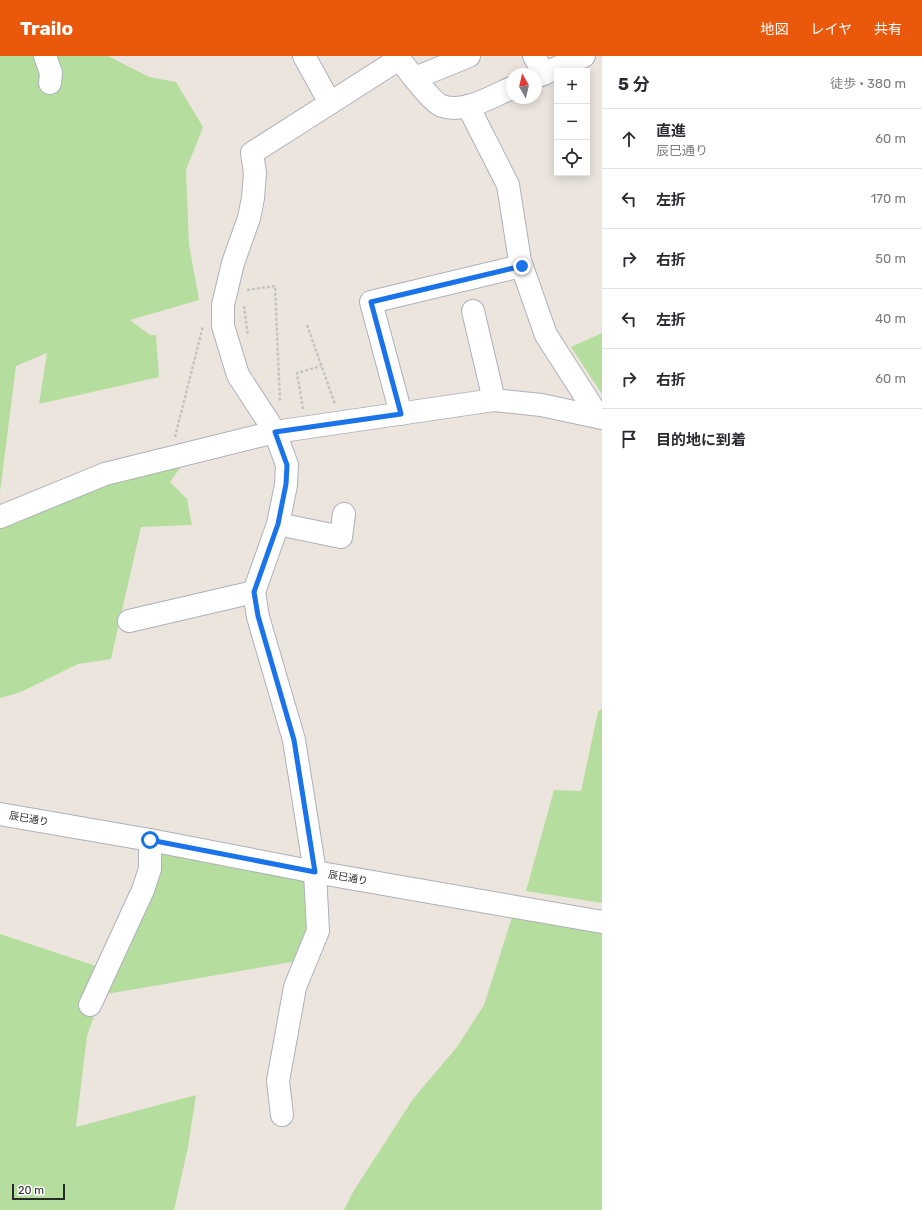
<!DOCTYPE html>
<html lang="ja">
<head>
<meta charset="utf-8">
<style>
  body { margin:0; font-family:Rubik,"Noto Sans JP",sans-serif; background:#f7f7f7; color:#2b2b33 }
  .controls { position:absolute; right:12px; top:12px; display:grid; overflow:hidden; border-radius:0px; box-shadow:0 2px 10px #0003 }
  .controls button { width:36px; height:36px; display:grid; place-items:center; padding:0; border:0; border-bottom:1px solid #e1e1e2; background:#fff; color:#2b2b33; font:20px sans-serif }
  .compass { position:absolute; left:506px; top:12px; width:36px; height:36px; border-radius:50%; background:#fff; box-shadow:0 2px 10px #0003; rotate:352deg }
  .scale { position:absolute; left:12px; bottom:10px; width:53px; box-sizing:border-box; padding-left:4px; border:2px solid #2a2a2a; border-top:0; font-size:11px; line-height:14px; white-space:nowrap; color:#2a2a2a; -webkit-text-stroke:3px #fff; paint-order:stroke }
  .stop { position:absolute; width:12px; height:12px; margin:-9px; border:3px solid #1a73e8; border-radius:50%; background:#fff }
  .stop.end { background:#1a73e8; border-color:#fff; box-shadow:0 1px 4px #0008 }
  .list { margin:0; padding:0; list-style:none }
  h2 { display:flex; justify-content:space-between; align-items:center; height:52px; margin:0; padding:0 16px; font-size:17px }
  h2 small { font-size:13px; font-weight:400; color:#7c7c81 }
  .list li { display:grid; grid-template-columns:26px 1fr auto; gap:12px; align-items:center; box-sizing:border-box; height:60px; padding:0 16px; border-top:1px solid #e1e1e2 }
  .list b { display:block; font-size:15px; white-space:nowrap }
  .list p { margin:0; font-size:13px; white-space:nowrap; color:#7c7c81 }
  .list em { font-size:13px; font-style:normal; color:#7c7c81 }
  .icon { flex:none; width:22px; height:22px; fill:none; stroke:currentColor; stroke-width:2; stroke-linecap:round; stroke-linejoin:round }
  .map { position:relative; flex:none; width:602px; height:1154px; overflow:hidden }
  header { display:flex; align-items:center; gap:24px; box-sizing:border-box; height:56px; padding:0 20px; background:#ea580c; color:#fff }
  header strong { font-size:19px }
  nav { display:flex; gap:22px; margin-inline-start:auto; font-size:14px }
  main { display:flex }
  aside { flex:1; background:#fff }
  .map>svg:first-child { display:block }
  .green { fill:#b5de9e }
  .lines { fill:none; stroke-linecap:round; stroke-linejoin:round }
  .minor-casing { stroke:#aeb0ba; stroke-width:24 }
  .path { stroke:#c3c3c3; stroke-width:2.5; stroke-dasharray:3 2; stroke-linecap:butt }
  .minor { stroke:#fff; stroke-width:22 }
  .route { stroke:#1a73e8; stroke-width:5 }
  .labels { text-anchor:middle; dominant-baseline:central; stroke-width:4; stroke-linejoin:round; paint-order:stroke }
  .street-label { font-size:10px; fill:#2a2a2a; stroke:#fff }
</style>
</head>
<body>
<header>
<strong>Trailo</strong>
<nav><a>地図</a><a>レイヤ</a><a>共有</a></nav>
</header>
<main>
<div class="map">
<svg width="602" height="1154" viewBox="0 0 602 1154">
  <rect width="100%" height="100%" fill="#ebe5de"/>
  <g class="green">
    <polygon points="0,0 108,0 149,21 176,26 203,71 186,114 189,188 199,244 130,264 150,279 156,279 159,321 39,348 47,297 16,310 0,436"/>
    <polygon points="602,277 602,338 571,291"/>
    <polygon points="195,391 170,426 187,443 192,469 141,471 111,603 78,608 21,636 0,642 0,461"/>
    <polygon points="602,652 602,847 526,835 554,734 581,735 598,656"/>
    <polygon points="158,794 317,822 315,874 301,890 292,906 101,939 87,980 76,1071 196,1039 188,1091 174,1154 0,1154 0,878 111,915"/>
    <polygon points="514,855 602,875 602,1154 344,1154 353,1136 413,1043 457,991 484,949"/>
  </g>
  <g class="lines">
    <defs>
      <g id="minor">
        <polyline points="45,0 51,17 50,27"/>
        <polyline points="304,0 330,47"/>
        <path d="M 397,0 C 405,10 431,46 442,50 C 465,58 492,40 512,32"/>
        <polyline points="534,0 544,18"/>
        <polyline points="536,21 584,0"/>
        <polyline points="415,22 469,0"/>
        <polyline points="468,50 508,129 520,205 546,279 598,360"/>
        <polyline points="473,255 494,344"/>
        <polyline points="401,358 371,246 521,210"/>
        <polyline points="0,461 105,418 275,376 494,344 541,349 602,362"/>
        <polyline points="278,468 341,481 344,458"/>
        <polyline points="129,565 254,536"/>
        <polyline points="0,758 150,784 315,816 602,866"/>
        <polyline points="90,949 143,834 150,813 150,784"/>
        <polyline points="282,1059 278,1025 295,931 318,875 315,816 294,684 258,561 254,536 278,468 286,429 287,409 275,376 238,319 223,270 223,249 233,207 249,162 253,142 255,117 252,97 399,3"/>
      </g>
    </defs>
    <use href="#minor" class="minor-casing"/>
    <g class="path">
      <polyline points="247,234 275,230 280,346"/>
      <polyline points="244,250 248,280"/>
      <polyline points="307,269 335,348"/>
      <polyline points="303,353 297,317 321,310"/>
      <polyline points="175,381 203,270"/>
    </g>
    <use href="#minor" class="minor"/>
  </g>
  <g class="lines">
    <polyline class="route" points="150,784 315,816 294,684 258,560 254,536 278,468 286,428 287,409 275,376 401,358 371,246 522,210"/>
  </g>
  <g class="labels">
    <g class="street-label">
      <text transform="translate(29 763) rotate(10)">辰巳通り</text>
      <text transform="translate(348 822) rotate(10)">辰巳通り</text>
    </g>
  </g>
</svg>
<div class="controls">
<button>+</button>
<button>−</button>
<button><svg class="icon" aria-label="locate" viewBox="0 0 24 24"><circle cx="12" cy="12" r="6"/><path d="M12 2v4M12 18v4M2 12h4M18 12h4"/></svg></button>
</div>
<svg class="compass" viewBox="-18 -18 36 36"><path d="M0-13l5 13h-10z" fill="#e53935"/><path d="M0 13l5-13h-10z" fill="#7c7c81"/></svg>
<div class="scale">20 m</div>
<div class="stop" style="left:150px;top:784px"></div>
<div class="stop end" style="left:522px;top:210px"></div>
</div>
<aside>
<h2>5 分<small>徒歩 · 380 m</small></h2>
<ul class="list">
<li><svg class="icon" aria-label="ahead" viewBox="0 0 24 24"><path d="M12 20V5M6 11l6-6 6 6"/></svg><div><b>直進</b><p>辰巳通り</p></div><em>60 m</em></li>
<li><svg class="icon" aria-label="left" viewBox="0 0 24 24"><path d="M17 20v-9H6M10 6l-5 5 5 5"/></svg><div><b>左折</b></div><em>170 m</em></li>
<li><svg class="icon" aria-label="right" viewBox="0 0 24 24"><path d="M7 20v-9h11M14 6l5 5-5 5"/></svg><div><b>右折</b></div><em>50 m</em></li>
<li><svg class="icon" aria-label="left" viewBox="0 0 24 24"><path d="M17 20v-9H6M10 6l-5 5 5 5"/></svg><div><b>左折</b></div><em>40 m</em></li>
<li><svg class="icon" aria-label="right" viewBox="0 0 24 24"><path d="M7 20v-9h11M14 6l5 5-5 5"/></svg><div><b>右折</b></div><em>60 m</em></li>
<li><svg class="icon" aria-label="arrive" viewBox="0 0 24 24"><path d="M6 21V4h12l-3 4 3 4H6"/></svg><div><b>目的地に到着</b></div></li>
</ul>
</aside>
</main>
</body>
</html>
